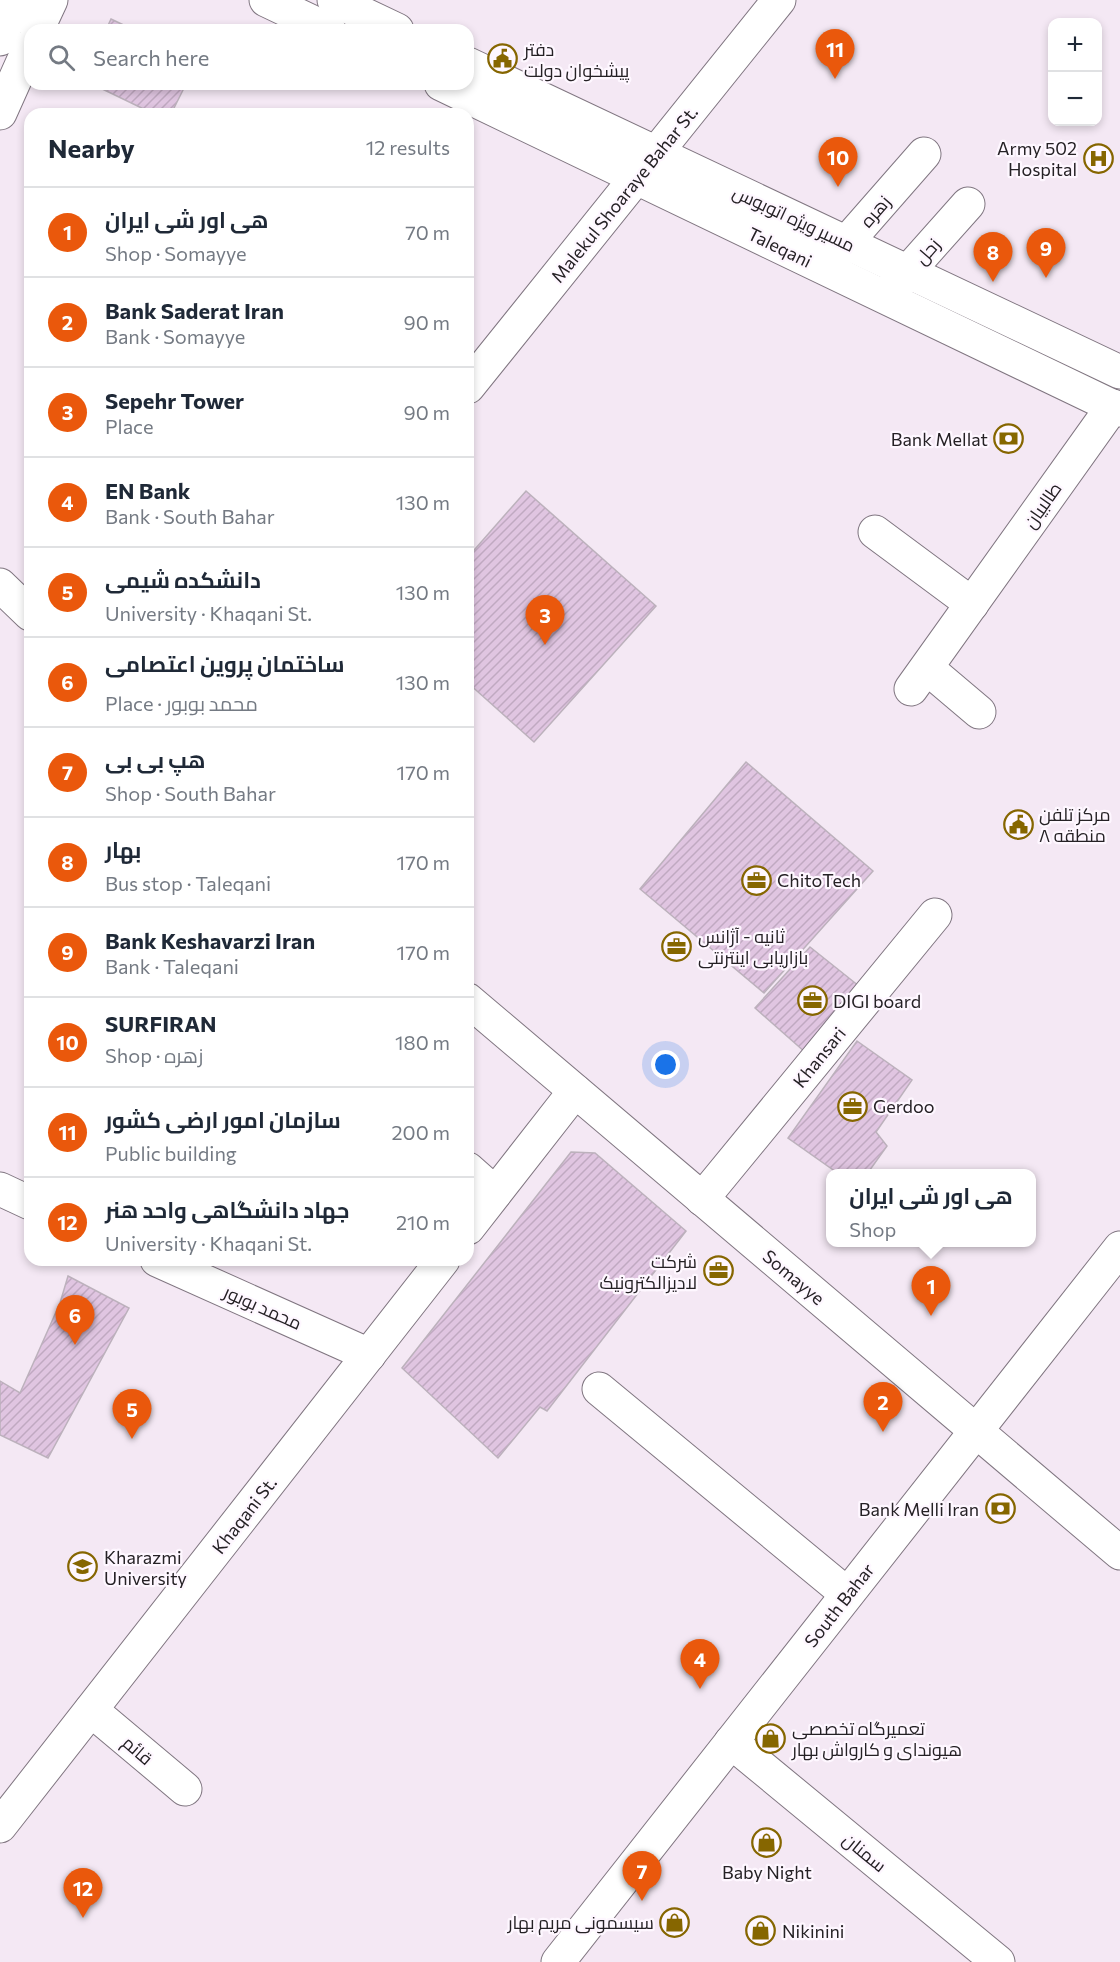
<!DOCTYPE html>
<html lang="en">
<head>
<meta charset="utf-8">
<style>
  body { margin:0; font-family:Commissioner,Cairo,sans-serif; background:#f2f2f3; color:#1f2937 }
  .controls { position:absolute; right:18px; top:18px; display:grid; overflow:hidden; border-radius:12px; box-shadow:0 3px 9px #0003 }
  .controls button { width:54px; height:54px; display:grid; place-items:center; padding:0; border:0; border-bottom:2px solid #e0e1e3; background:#fff; color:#1f2937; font:30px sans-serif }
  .you { position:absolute; left:666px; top:1065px; width:21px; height:21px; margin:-15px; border:4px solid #fff; border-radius:50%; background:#1a73e8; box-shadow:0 0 0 9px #1a73e833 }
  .badge { display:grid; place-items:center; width:39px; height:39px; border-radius:50%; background:#ea580c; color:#fff; font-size:20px; font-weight:700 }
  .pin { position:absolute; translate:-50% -50px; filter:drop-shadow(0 2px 3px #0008) }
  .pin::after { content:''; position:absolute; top:32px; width:21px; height:18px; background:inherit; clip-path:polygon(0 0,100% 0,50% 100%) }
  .popup { position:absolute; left:826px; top:1169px; width:210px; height:78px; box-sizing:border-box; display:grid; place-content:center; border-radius:12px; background:#fff; filter:drop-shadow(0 2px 4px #0005); font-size:20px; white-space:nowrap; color:#747a83 }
  .popup b { font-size:22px; color:#1f2937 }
  .popup::after { content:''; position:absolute; left:50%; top:100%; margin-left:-12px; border:12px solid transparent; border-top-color:#fff }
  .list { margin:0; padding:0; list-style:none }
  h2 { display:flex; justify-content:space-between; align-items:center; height:78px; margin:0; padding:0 24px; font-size:26px }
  h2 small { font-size:20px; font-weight:400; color:#747a83 }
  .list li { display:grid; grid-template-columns:39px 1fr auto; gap:18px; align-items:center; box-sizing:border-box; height:90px; padding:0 24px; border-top:2px solid #e0e1e3 }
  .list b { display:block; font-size:22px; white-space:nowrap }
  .list p { margin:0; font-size:20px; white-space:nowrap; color:#747a83 }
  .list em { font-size:20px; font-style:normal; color:#747a83 }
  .icon { flex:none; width:33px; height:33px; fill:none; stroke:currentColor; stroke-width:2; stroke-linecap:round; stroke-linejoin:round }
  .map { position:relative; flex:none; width:1120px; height:1962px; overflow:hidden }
  .search { position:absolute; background:#fff; box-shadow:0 3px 9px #0003; left:24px; top:24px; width:450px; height:66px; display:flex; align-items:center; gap:15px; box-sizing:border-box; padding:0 21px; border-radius:18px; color:#747a83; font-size:22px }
  .panel { position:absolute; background:#fff; box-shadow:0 3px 9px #0003; left:24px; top:108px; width:450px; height:1158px; border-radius:18px }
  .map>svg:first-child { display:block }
  .building { fill:url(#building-hatch); stroke:#bcb1bc; stroke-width:1.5 }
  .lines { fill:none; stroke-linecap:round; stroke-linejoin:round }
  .minor-casing { stroke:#807681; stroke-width:35 }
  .major-casing { stroke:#807681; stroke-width:35 }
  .minor { stroke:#fff; stroke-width:33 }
  .major { stroke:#fff; stroke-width:33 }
  .labels { text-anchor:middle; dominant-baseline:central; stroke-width:4.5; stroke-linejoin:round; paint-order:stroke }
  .poi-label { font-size:18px; fill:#252125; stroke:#fef7ff; text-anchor:start }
  .street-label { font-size:18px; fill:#252125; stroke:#fef7ff }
</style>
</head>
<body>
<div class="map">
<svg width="1120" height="1962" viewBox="0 0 1120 1962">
  <defs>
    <pattern id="building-hatch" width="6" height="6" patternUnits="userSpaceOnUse" patternTransform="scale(1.5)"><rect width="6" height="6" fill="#e0c5e1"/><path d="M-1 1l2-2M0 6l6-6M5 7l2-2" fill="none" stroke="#c0a9c1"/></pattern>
  </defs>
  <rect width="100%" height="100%" fill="#f4e8f4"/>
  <g class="building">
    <polygon points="111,19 134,30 106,30"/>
    <polygon points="92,84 186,84 171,114 154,114"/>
    <polygon points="526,491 656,606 534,742 468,683 468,557"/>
    <polygon points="746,762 873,871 764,993 640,889"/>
    <polygon points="810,947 869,994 814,1060 755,1008"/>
    <polygon points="857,1041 912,1080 876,1132 887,1146 867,1174 839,1174 788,1138"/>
    <polygon points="571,1152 595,1153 686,1231 547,1411 540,1407 498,1458 402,1368"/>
    <polygon points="68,1276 129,1308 48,1458 0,1435 0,1381 20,1393 60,1303"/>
  </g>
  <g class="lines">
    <defs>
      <g id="minor">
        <polyline points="334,0 397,30"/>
        <polyline points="37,30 51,0"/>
        <polyline points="468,64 1120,372"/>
        <polyline points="0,113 30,46"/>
        <polyline points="832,259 924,154"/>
        <polyline points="895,286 968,204"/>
        <polyline points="468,387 779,0"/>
        <polyline points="875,532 972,604"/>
        <polyline points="927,668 979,712"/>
        <polyline points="911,689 1113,406"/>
        <polyline points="468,1169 495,1193"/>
        <polyline points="0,1189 30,1203"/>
        <polyline points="702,1199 935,915"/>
        <polyline points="468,1228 575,1091"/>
        <polyline points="157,1260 369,1355"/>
        <polyline points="599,1389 847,1594"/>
        <polyline points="91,1710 185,1789"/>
        <polyline points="731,1742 998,1962"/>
        <polyline points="0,1826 443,1260"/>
      </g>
      <g id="major">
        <polyline points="266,0 329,30"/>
        <polyline points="0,39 17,0"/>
        <polyline points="441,84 1120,410"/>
        <polyline points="0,585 30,614"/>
        <polyline points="468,1000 1120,1553"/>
        <polyline points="558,1962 1120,1248"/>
      </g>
    </defs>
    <use href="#minor" class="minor-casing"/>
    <use href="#major" class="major-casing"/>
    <use href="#minor" class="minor"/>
    <use href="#major" class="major"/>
  </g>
  <defs>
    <symbol id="civic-ring" viewBox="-11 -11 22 22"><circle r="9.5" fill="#fef7ff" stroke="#866600" stroke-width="1.5"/><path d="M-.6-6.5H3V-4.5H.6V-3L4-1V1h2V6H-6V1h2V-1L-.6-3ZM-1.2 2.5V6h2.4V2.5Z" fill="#866600"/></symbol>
    <symbol id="hospital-ring" viewBox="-11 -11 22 22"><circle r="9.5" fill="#fef7ff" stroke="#866600" stroke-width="1.5"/><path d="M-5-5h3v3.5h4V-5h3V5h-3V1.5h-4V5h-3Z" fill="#866600"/></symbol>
    <symbol id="bank-ring" viewBox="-11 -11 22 22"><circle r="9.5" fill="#fef7ff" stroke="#866600" stroke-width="1.5"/><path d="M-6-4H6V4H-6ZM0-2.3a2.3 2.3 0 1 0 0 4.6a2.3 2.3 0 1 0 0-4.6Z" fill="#866600"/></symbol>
    <symbol id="office-ring" viewBox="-11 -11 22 22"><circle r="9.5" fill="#fef7ff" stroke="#866600" stroke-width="1.5"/><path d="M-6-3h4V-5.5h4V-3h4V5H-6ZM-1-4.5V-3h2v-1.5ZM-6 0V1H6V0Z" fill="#866600"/></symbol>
    <symbol id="university-ring" viewBox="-11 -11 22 22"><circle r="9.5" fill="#fef7ff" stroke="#866600" stroke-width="1.5"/><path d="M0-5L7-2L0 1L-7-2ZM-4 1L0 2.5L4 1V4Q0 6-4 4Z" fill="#866600"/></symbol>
    <symbol id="shop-ring" viewBox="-11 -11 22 22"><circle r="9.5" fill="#fef7ff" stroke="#866600" stroke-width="1.5"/><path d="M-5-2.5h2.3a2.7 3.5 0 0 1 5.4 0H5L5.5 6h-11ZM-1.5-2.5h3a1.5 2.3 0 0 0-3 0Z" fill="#866600"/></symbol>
  </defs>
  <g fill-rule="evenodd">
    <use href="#civic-ring" x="486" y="42" width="33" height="33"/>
    <use href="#hospital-ring" x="1082" y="142" width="33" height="33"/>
    <use href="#bank-ring" x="992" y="422" width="33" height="33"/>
    <use href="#civic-ring" x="1002" y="808" width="33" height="33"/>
    <use href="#office-ring" x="740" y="864" width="33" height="33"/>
    <use href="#office-ring" x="660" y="930" width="33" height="33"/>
    <use href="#office-ring" x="796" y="984" width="33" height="33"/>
    <use href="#office-ring" x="836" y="1090" width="33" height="33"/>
    <use href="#office-ring" x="702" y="1254" width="33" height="33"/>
    <use href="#bank-ring" x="984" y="1492" width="33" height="33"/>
    <use href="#university-ring" x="66" y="1550" width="33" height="33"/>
    <use href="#shop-ring" x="754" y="1722" width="33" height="33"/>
    <use href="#shop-ring" x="750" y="1826" width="33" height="33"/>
    <use href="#shop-ring" x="658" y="1906" width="33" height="33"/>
    <use href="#shop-ring" x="744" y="1914" width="33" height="33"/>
  </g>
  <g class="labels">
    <g class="poi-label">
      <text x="524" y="49">دفتر<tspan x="524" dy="21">پیشخوان دولت</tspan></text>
      <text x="1077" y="148" text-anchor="end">Army 502<tspan x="1077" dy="21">Hospital</tspan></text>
      <text x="988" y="439" text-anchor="end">Bank Mellat</text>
      <text x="1039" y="814">مرکز تلفن<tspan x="1039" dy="21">منطقه ۸</tspan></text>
      <text x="777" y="880">ChitoTech</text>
      <text x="698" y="936">ثانیه - آژانس<tspan x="698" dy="21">بازاریابی اینترنتی</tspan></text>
      <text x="833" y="1001">DIGI board</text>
      <text x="873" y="1106">Gerdoo</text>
      <text x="697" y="1261" text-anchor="end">شرکت<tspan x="697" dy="21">لادیزالکترونیک</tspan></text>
      <text x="979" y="1509" text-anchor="end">Bank Melli Iran</text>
      <text x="104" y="1557">Kharazmi<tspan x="104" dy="21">University</tspan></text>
      <text x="792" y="1728">تعمیرگاه تخصصی<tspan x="792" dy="21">هیوندای و کارواش بهار</tspan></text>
      <text x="767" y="1872" text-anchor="middle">Baby Night</text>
      <text x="654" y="1922" text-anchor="end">سیسمونی مریم بهار</text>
      <text x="782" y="1931">Nikinini</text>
    </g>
    <g class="street-label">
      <text transform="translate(624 194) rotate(-51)">Malekul Shoaraye Bahar St.</text>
      <text transform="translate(875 211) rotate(-49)">زهره</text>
      <text transform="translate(794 218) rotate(25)">مسیر ویژه اتوبوس</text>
      <text transform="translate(780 247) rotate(26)">Taleqani</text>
      <text transform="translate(927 251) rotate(-49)">زحل</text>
      <text transform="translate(1042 505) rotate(-55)">طالبیان</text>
      <text transform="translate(819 1057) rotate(-51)">Khansari</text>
      <text transform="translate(794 1277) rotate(40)">Somayye</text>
      <text transform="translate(263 1307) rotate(24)">محمد بوبور</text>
      <text transform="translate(244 1515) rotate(-52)">Khaqani St.</text>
      <text transform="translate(839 1605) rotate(-52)">South Bahar</text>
      <text transform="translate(138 1750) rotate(41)">قائم</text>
      <text transform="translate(865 1852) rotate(39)">سمنان</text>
    </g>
  </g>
</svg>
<div class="controls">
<button>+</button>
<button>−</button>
</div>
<div class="you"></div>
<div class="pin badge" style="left:931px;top:1316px">1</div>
<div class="popup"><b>هی اور شی ایران</b>Shop</div>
<div class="pin badge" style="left:883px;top:1432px">2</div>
<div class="pin badge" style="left:545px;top:645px">3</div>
<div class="pin badge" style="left:700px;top:1689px">4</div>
<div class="pin badge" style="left:132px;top:1439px">5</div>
<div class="pin badge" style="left:75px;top:1345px">6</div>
<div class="pin badge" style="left:642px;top:1901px">7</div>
<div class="pin badge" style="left:993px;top:282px">8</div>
<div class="pin badge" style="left:1046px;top:278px">9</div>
<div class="pin badge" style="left:838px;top:187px">10</div>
<div class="pin badge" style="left:835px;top:79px">11</div>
<div class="pin badge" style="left:83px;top:1918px">12</div>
<div class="search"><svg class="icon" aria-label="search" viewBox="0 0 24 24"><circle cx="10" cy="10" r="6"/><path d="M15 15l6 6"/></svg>Search here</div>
<section class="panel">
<h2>Nearby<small>12 results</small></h2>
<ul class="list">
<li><span class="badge">1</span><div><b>هی اور شی ایران</b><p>Shop · Somayye</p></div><em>70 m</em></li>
<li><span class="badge">2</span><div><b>Bank Saderat Iran</b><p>Bank · Somayye</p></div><em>90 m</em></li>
<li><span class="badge">3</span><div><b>Sepehr Tower</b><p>Place</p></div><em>90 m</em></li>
<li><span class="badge">4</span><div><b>EN Bank</b><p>Bank · South Bahar</p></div><em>130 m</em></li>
<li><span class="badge">5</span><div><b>دانشکده شیمی</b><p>University · Khaqani St.</p></div><em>130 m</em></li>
<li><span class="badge">6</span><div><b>ساختمان پروین اعتصامی</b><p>Place · محمد بوبور</p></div><em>130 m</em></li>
<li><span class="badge">7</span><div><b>هپ بی بی</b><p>Shop · South Bahar</p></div><em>170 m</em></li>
<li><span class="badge">8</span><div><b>بهار</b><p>Bus stop · Taleqani</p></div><em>170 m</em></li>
<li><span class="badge">9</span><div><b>Bank Keshavarzi Iran</b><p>Bank · Taleqani</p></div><em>170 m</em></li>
<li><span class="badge">10</span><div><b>SURFIRAN</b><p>Shop · زهره</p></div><em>180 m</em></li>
<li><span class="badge">11</span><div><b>سازمان امور ارضی کشور</b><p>Public building</p></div><em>200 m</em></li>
<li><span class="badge">12</span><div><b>جهاد دانشگاهی واحد هنر</b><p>University · Khaqani St.</p></div><em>210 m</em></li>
</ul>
</section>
</div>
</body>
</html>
